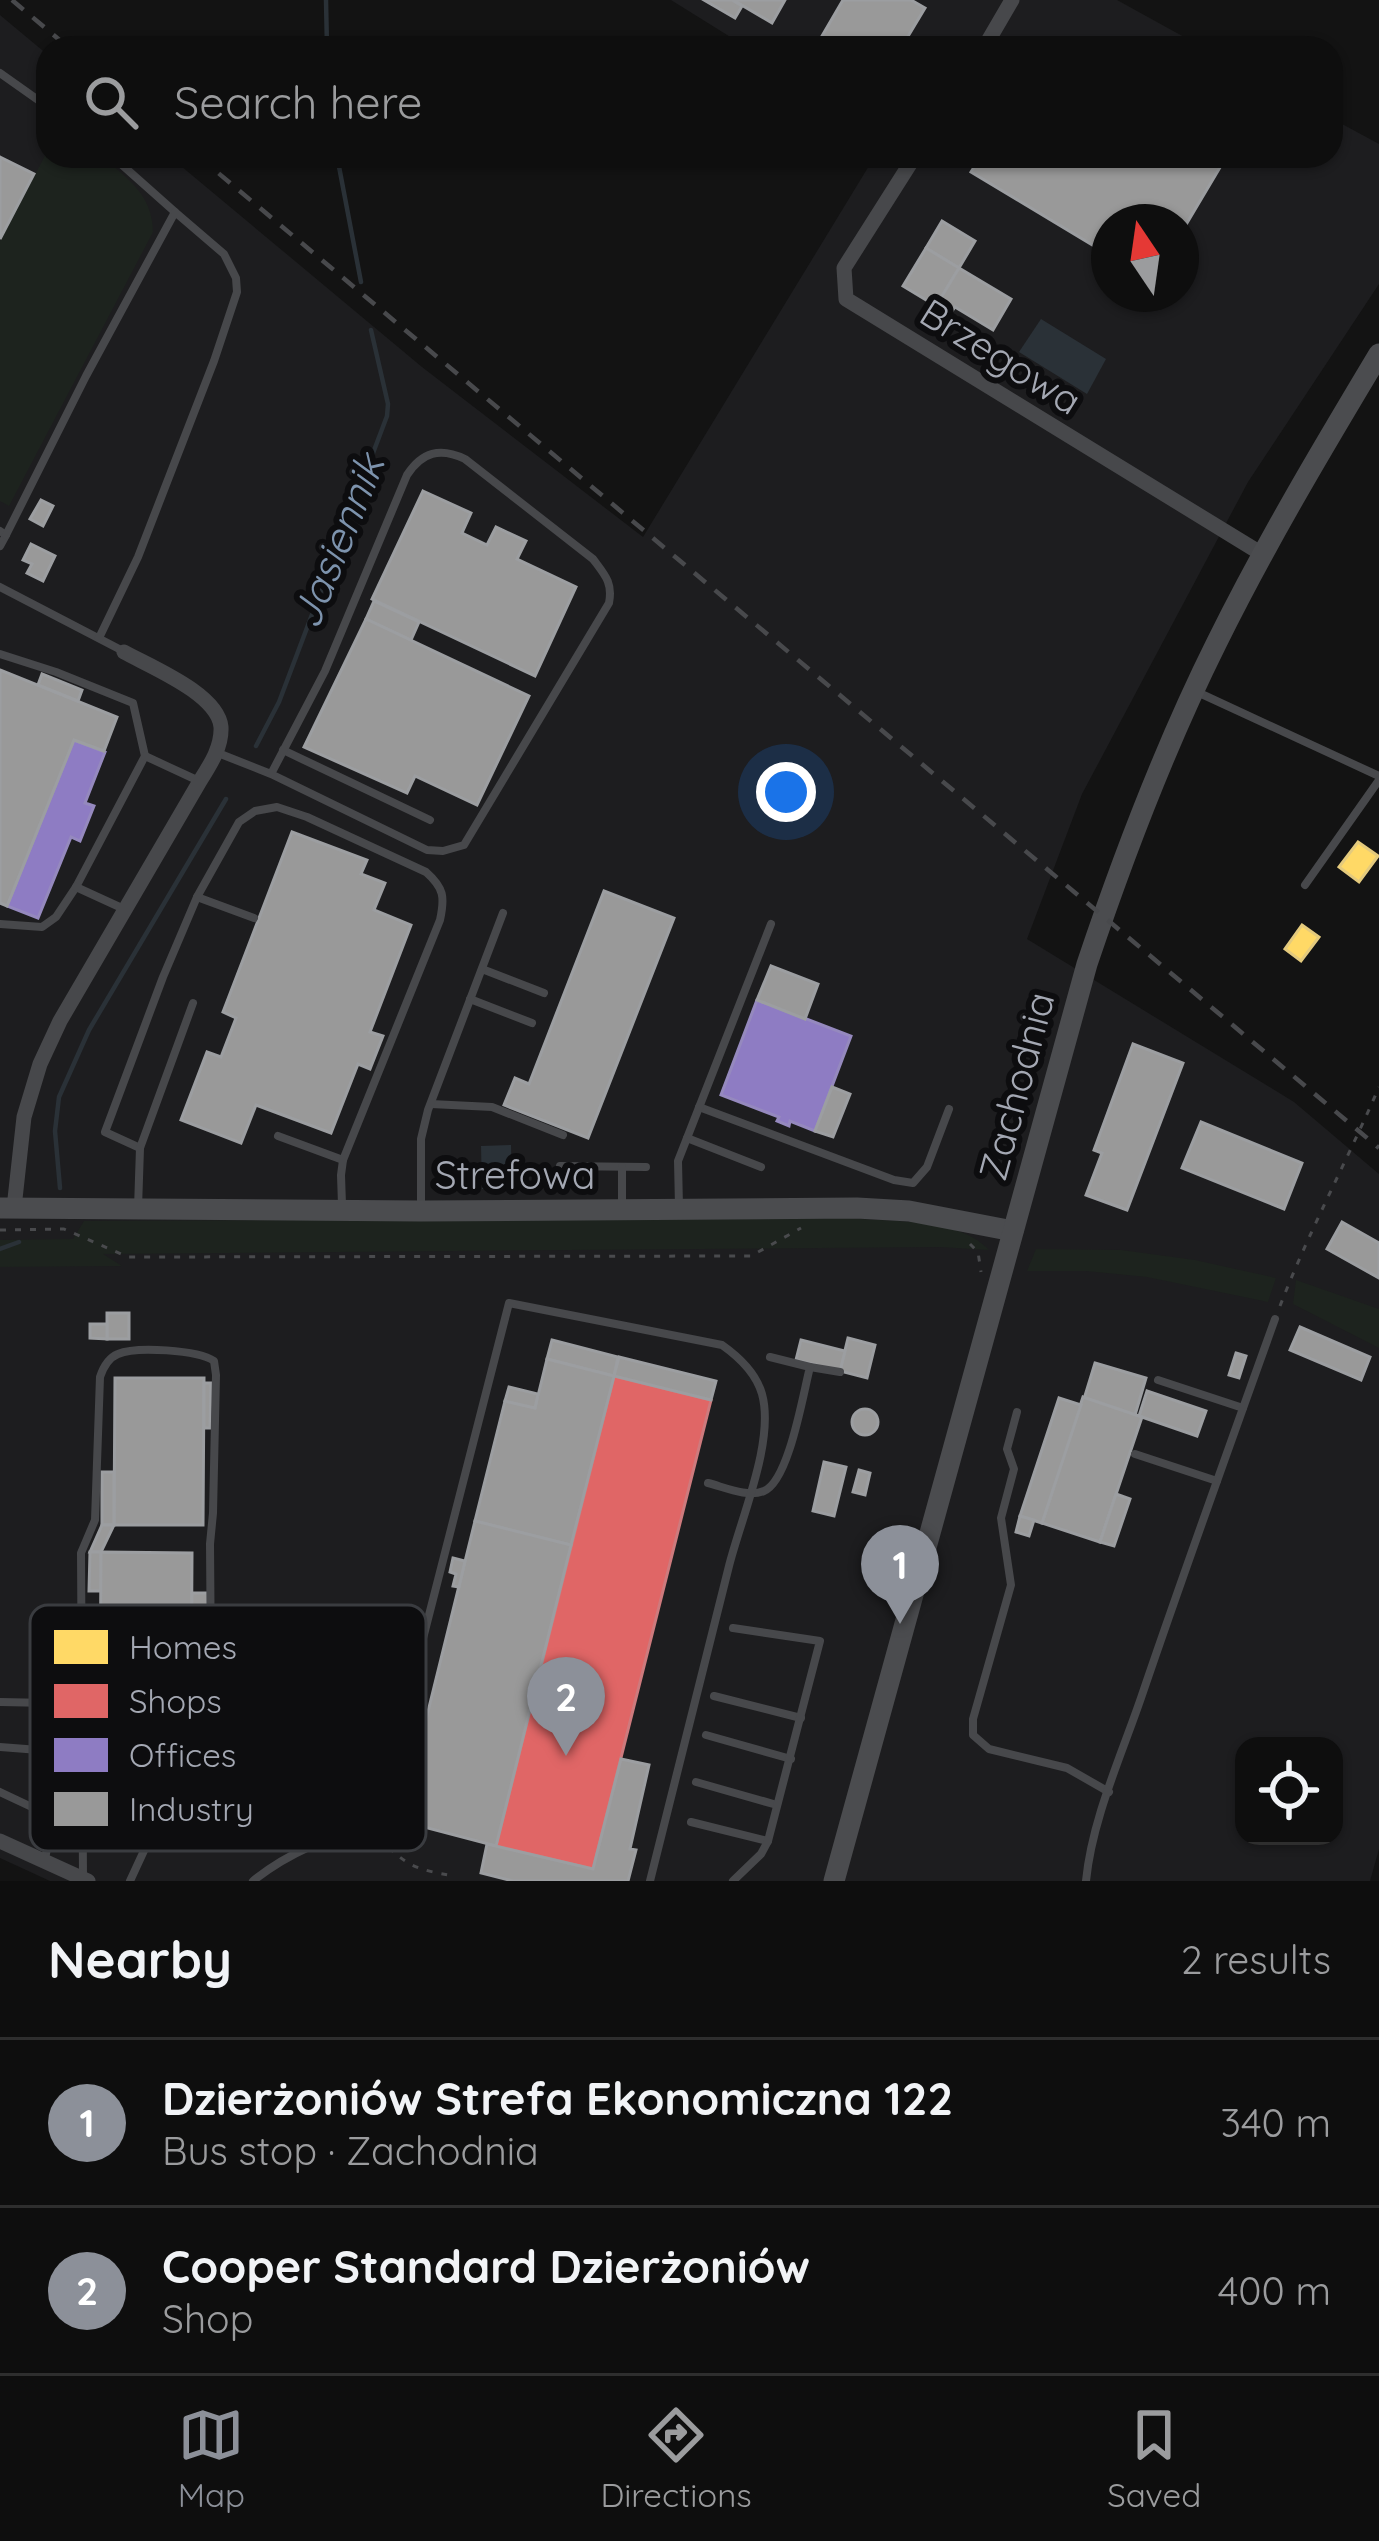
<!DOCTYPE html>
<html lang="en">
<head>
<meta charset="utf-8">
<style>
  body { margin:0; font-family:Quicksand,sans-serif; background:#171717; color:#f1f3f6 }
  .controls { position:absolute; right:36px; bottom:36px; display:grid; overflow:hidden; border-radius:24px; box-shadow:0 3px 9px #0004 }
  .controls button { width:108px; height:108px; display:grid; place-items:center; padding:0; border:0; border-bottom:3px solid #2e2e2e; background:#0e0e0e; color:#f1f3f6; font:60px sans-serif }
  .compass { position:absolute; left:1091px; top:204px; width:108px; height:108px; border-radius:50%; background:#0e0e0e; box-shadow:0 3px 9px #0004; rotate:347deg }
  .you { position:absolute; left:786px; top:792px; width:42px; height:42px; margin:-30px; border:9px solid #fff; border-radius:50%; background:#1a73e8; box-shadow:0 0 0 18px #1a73e833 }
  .badge { display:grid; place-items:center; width:78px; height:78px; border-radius:50%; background:#8c9099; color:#fff; font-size:39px; font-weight:700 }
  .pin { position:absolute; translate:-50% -99px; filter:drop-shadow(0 3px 6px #0008) }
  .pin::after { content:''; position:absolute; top:63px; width:42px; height:36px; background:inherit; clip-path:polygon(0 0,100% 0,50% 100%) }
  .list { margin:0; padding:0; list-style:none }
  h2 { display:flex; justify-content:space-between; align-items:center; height:156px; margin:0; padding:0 48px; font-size:51px }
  h2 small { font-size:39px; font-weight:400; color:#9b9c9e }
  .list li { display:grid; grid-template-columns:78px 1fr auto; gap:36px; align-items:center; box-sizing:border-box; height:168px; padding:0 48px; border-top:3px solid #2e2e2e }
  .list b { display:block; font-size:45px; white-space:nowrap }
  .list p { margin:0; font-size:39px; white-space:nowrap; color:#9b9c9e }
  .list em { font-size:39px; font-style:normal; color:#9b9c9e }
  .icon { flex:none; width:66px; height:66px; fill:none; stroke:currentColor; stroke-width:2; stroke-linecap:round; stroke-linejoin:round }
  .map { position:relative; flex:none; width:1379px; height:1881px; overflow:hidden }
  .search { position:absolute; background:#0e0e0e; box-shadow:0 3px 9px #0004; left:36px; right:36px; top:36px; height:132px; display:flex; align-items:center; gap:30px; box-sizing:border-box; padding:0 42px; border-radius:36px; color:#9b9c9e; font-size:45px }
  .sheet { height:492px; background:#0e0e0e }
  nav { display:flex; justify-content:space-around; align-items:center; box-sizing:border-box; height:168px; border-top:3px solid #2e2e2e; background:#0e0e0e; font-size:33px; color:#9b9c9e }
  nav a { display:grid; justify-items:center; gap:6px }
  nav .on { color:#8c9099 }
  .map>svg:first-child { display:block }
  .built { fill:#1d1d1f; fill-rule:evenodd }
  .green { fill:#1d231e }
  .water { fill:#2a3137 }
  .homes { fill:#ffd966; stroke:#e4ca7d; stroke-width:3 }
  .shops { fill:#e06666; stroke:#ce7a7d; stroke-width:3 }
  .offices { fill:#8e7cc3; stroke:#9589be; stroke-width:3 }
  .industry { fill:#999; stroke:#9c9ea1; stroke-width:3 }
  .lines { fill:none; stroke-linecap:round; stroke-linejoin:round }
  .stream { stroke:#2a3137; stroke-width:4.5 }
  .path { stroke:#494a4d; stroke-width:3; stroke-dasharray:6 9; stroke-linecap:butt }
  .lane { stroke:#47484b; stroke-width:8 }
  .street { stroke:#47484b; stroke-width:15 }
  .secondary { stroke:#4b4c4f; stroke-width:21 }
  .rail { stroke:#48494c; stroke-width:4.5; stroke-dasharray:15 12; stroke-linecap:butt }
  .labels { text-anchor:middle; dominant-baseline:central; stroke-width:12; stroke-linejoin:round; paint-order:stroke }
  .street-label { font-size:39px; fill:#a4a8b3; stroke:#0d0d0f }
  .water-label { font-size:42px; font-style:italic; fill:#7d93ad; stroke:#0d0d0f }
  .key { fill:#0d0d0f; stroke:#3a3c40; stroke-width:3 }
  .key-label { font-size:33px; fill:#a4a8b3 }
</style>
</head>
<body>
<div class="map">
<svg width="1379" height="1881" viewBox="0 0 1379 1881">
  <rect width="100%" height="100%" fill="#131313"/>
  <g class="built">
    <polygon points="671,0 1117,0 1204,48 748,48"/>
    <path d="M 0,15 L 48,55 L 48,156 L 169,156 L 422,367 L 643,537 L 875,156 L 1331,156 L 1331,118 L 1379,144 L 1379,284 L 1248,482 L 1082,794 L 1027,939 L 1294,1102 L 1379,1174 L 1379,1849 L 1370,1881 L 50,1881 L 0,1858 ZM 1109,222 L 1181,222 L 1181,294 L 1109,294 ZM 1244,1746 L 1334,1746 L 1334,1836 L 1244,1836 Z"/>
  </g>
  <g class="green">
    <path d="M 48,150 L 48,156 L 101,156 C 127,178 153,195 153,232 L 9,506 L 0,501 L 0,241 Z"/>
    <path d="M 849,1218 C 890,1222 961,1218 989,1250 L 940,1247 L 103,1254 L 122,1266 L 0,1267 L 0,1240 L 73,1239 L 84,1221 Z"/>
    <polygon points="1036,1249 1121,1250 1195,1260 1276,1278 1268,1302 1147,1277 1086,1271 1027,1271"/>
    <polygon points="1296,1280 1379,1309 1379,1348 1293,1304"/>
  </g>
  <g class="water">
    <polygon points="1041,319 1106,359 1087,394 1019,352"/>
    <polygon points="511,1145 512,1189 482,1189 481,1146"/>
  </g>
  <g class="homes">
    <polygon points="1358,842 1378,856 1359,882 1339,867"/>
    <polygon points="1302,925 1319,937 1301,961 1285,949"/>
  </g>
  <polygon class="shops" points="614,1376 711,1400 593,1869 496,1846"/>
  <g class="offices">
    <polygon points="74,740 105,752 85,803 94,806 80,841 71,837 38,918 7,906"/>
    <polygon points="757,1000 851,1036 815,1131 790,1121 789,1126 777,1121 779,1117 721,1095"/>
  </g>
  <g class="industry">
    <polygon points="704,0 732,0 742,6 735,18"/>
    <polygon points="733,0 785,0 772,23"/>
    <polygon points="843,0 911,0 925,8 901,48 815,48"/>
    <polygon points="981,156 1208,156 1222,164 1181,233 1181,222 1109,222 1109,255 971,172"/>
    <polygon points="0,157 34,174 0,239"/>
    <polygon points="942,221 975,241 959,268 926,248"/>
    <polygon points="926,248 959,268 936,306 903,286"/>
    <polygon points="959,268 1011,299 993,330 955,307 950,314 936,306"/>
    <polygon points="423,491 471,513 462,533 487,545 496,527 526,541 517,559 576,587 535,676 372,599"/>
    <polygon points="41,500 53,506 43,526 30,519"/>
    <polygon points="31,544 55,556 43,581 27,573 32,564 23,560"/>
    <polygon points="374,601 419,622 411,640 366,619"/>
    <polygon points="366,619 529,696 477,805 415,776 407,793 304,747"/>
    <polygon points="0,670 117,717 104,751 74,740 7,906 0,903"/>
    <polygon points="42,674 82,690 78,701 38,685"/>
    <polygon points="292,832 367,860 361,874 385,883 374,910 411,925 370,1032 383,1036 370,1069 358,1064 331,1133 256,1105 241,1143 181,1120 207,1052 221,1057 236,1018 223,1012"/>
    <polygon points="604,891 674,918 588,1138 504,1105 515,1078 529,1084"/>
    <polygon points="771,966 818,984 805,1019 757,1000"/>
    <polygon points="1133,1044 1183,1063 1127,1210 1086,1195 1102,1153 1094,1150"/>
    <polygon points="832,1087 850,1094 833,1137 815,1131"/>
    <polygon points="1201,1122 1302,1163 1284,1209 1182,1168"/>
    <polygon points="1342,1222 1379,1243 1379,1278 1327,1249"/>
    <rect x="107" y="1313" width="22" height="26"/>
    <polygon points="90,1324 107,1324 107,1339 90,1338"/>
    <polygon points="1300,1327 1370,1357 1361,1380 1290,1350"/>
    <polygon points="848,1338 875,1345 867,1378 840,1371"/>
    <polygon points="552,1340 618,1357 614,1376 547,1359"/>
    <polygon points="801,1340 845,1351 840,1371 796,1360"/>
    <polygon points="1236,1353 1246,1356 1239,1378 1229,1375"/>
    <polygon points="619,1357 716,1381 711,1400 614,1376"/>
    <polygon points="547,1359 614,1376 571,1545 475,1521 505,1401 535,1408"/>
    <polygon points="1095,1363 1146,1378 1135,1415 1084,1399"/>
    <polygon points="115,1378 204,1378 203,1525 114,1525"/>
    <polygon points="204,1383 211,1383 210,1428 204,1428"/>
    <polygon points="509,1387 538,1394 535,1408 505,1401"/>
    <polygon points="1147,1391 1206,1411 1197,1436 1139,1416"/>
    <polygon points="1083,1397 1142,1417 1100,1542 1042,1523"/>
    <polygon points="1059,1398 1081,1405 1042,1523 1020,1516"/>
    <circle cx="865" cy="1422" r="13"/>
    <polygon points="824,1462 846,1467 834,1516 813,1511"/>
    <polygon points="859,1470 870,1473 865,1495 853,1492"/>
    <rect x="102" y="1472" width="12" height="53"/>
    <polygon points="1116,1494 1130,1499 1114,1546 1100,1542"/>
    <polygon points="1020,1516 1034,1520 1029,1536 1016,1532"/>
    <polygon points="475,1521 571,1545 496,1846 401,1821"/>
    <polygon points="102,1525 114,1525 101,1552 90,1552"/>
    <polygon points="90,1552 101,1552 101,1591 89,1591"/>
    <polygon points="101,1552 192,1553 191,1721 100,1720"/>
    <polygon points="453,1558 465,1561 459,1587 453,1586 456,1574 450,1572"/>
    <polygon points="192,1593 208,1593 208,1658 191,1658"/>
    <polygon points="621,1759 649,1765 630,1849 636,1850 628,1881 513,1881 481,1873 487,1844 593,1869"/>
  </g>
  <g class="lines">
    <g class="stream">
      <polyline points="326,0 327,48"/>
      <polyline points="337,156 361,282"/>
      <polyline points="256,746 279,702 387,416 388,404 371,330"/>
      <polyline points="60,1188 55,1131 59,1097 89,1030 226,799"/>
      <polyline points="0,1249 19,1242"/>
    </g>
    <g class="path">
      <polyline points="0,1230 64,1229 128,1257 751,1256 801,1228"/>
      <polyline points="970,1244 978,1252 981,1272"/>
      <path d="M 1280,1306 C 1309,1231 1347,1161 1379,1087"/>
      <path d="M 379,1836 C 404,1866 417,1870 455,1876"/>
    </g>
    <g class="lane">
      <polyline points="0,73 48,107"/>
      <polyline points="0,531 6,535 0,546"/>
      <polyline points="6,535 86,376 175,212 112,156"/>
      <polyline points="0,587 123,651"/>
      <polyline points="99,638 138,557 214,361 237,292 236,278 224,254 175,212"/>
      <polyline points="0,654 56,672 133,703 145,756 76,887 56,917 42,927 0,924"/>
      <polyline points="1195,691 1379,776"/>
      <polyline points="283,750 430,820"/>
      <path d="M 218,753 L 271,774 L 427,850 L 443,851 L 464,845 L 609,603 C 613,583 605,575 593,559 L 465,459 C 440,447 422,452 407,475 L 325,671 L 271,774"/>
      <polyline points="145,756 199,781"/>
      <polyline points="1305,885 1379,780"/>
      <polyline points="76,887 124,909"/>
      <polyline points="197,897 254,918"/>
      <polyline points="482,969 544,993"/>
      <polyline points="470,999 532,1023"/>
      <polyline points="431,1104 492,1107 563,1135"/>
      <polyline points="699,1107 894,1180 913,1183 927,1167 949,1109"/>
      <polyline points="278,1136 343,1160"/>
      <polyline points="687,1138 761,1167"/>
      <path d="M 140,1148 L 105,1132 L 163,977 L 197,897 L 239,822 L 255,811 L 277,807 L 307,817 L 426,872 C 444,888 445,897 440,920 L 343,1160 L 341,1175 L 342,1205"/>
      <polyline points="560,1166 646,1167"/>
      <polyline points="679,1207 678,1161 771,924"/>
      <polyline points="138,1208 140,1148 193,1003"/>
      <polyline points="622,1208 622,1167"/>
      <polyline points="421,1209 421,1139 428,1110 503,913"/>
      <polyline points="810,1367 840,1372"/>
      <polyline points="1158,1380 1243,1408"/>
      <polyline points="1017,1412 1007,1449 1014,1469 1001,1518 1011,1585 973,1719 973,1735 989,1749 1067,1768 1109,1792"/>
      <polyline points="1135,1454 1217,1481"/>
      <path d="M 708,1483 C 724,1487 748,1498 764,1491 C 789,1481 803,1394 810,1367 L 770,1357"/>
      <polyline points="714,1696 801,1718"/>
      <polyline points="0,1702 50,1703 53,1817"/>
      <polyline points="706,1735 791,1759"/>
      <polyline points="0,1747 52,1751"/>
      <polyline points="83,1747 191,1749"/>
      <polyline points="696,1782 777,1805"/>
      <polyline points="0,1792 53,1817 45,1859"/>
      <polyline points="691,1822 768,1841"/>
      <path d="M 83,1877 L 81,1553 L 95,1520 L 100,1377 C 103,1368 108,1358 118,1354 C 136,1346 198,1350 214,1361 L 216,1375 L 213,1513 L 210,1544 L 211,1671 L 208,1693 L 191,1749 L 130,1881"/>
      <path d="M 253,1881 C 289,1852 327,1838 370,1825 L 379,1810 L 509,1303 L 722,1345 C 739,1357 756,1373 762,1394 C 775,1441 741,1518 729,1566 C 702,1671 677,1776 650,1881"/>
      <polyline points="733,1881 761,1854 768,1841 820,1641 733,1628"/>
      <path d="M 1086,1881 C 1092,1819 1122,1754 1142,1695 C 1185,1569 1230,1444 1275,1319"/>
    </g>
    <g class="street">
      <polyline points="984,48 1012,0"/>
      <polyline points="915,156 844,268 846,299 1262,554"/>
      <path d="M 14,1208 L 24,1117 L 40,1064 L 60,1021 L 200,781 C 210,765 222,747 221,727 C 218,694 151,667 124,652"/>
      <polyline points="0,1841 88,1881"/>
    </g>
    <g class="secondary">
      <polyline points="0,1208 421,1211 857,1208 909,1211 1013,1231"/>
      <path d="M 834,1881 L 1087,964 C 1124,854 1165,746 1217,642 C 1266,543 1322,449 1379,354"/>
    </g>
    <g class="rail">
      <polyline points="12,0 69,48"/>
      <polyline points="198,156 1379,1148"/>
    </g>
  </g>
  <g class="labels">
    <g class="street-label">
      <text transform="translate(1001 356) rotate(32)">Brzegowa</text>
      <text transform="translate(1016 1086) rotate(-75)">Zachodnia</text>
      <text x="515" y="1174">Strefowa</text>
    </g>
    <g class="water-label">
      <text transform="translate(337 541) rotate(-68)">Jasiennik</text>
    </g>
  </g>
  <rect x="30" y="1605" width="396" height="246" rx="18" class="key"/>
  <rect x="54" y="1630" width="54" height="34" fill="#ffd966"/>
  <rect x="54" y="1684" width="54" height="34" fill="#e06666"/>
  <rect x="54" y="1738" width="54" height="34" fill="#8e7cc3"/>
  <rect x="54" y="1792" width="54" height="34" fill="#999"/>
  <g class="key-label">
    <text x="129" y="1659">Homes</text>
    <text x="129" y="1713">Shops</text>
    <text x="129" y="1767">Offices</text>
    <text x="129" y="1821">Industry</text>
  </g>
</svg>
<div class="controls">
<button><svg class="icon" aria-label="locate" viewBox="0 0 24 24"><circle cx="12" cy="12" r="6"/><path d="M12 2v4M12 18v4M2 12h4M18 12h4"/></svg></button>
</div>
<svg class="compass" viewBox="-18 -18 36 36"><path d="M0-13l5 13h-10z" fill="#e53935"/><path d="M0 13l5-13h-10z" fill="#9b9c9e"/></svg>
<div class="you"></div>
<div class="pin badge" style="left:900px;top:1624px">1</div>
<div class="pin badge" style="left:566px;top:1756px">2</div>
<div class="search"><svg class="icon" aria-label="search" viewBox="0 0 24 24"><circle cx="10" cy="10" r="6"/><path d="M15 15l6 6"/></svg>Search here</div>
</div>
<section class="sheet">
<h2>Nearby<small>2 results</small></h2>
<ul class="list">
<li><span class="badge">1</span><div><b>Dzierżoniów Strefa Ekonomiczna 122</b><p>Bus stop · Zachodnia</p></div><em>340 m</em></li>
<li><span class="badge">2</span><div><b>Cooper Standard Dzierżoniów</b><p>Shop</p></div><em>400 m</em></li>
</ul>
</section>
<nav>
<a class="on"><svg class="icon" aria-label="map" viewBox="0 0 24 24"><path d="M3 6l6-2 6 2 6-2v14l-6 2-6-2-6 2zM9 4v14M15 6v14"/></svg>Map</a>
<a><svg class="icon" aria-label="directions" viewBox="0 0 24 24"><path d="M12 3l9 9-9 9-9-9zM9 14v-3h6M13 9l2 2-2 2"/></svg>Directions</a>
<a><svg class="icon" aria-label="saved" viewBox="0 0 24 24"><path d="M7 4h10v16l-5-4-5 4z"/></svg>Saved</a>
</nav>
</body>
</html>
